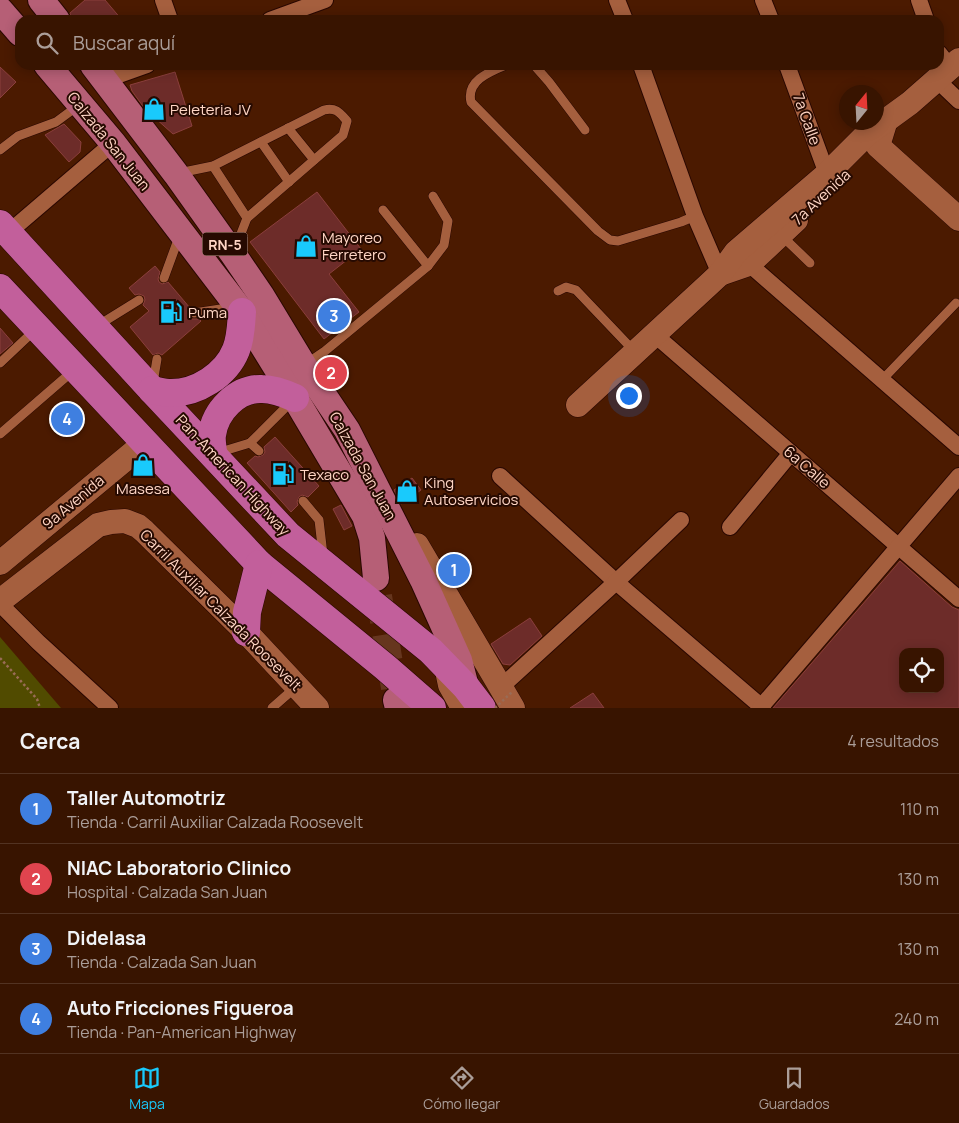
<!DOCTYPE html>
<html lang="es">
<head>
<meta charset="utf-8">
<style>
  body { margin:0; font-family:Manrope,sans-serif; background:#43210f; color:#f1f3f6 }
  .controls { position:absolute; right:15px; bottom:15px; display:grid; overflow:hidden; border-radius:10px; box-shadow:0 2px 12px #0003 }
  .controls button { width:45px; height:45px; display:grid; place-items:center; padding:0; border:0; border-bottom:1px solid #523322; background:#381400; color:#f1f3f6; font:25px sans-serif }
  .compass { position:absolute; left:839px; top:85px; width:45px; height:45px; border-radius:50%; background:#381400; box-shadow:0 2px 12px #0003; rotate:18deg }
  .you { position:absolute; left:628px; top:395px; width:18px; height:18px; margin:-12px; border:4px solid #fff; border-radius:50%; background:#1a73e8; box-shadow:0 0 0 8px #1a73e833 }
  .badge { display:grid; place-items:center; width:32px; height:32px; border-radius:50%; background:#19cafc; color:#fff; font-size:16px; font-weight:700 }
  .pin { position:absolute; translate:-50% -50%; border:2px solid #fff; box-shadow:0 1px 5px #0006 }
  .list { margin:0; padding:0; list-style:none }
  h2 { display:flex; justify-content:space-between; align-items:center; height:65px; margin:0; padding:0 20px; font-size:21px }
  h2 small { font-size:16px; font-weight:400; color:#ab9e99 }
  .list li { display:grid; grid-template-columns:32px 1fr auto; gap:15px; align-items:center; box-sizing:border-box; height:70px; padding:0 20px; border-top:1px solid #523322 }
  .list b { display:block; font-size:19px; white-space:nowrap }
  .list p { margin:0; font-size:16px; white-space:nowrap; color:#ab9e99 }
  .list em { font-size:16px; font-style:normal; color:#ab9e99 }
  .icon { flex:none; width:28px; height:28px; fill:none; stroke:currentColor; stroke-width:2; stroke-linecap:round; stroke-linejoin:round }
  .map { position:relative; flex:none; width:959px; height:708px; overflow:hidden }
  .search { position:absolute; background:#381400; box-shadow:0 2px 12px #0003; left:15px; right:15px; top:15px; height:55px; display:flex; align-items:center; gap:12px; box-sizing:border-box; padding:0 18px; border-radius:15px; color:#ab9e99; font-size:19px }
  .sheet { height:345px; background:#381400 }
  nav { display:flex; justify-content:space-around; align-items:center; box-sizing:border-box; height:70px; border-top:1px solid #523322; background:#381400; font-size:14px; color:#ab9e99 }
  nav a { display:grid; justify-items:center; gap:2px }
  nav .on { color:#19cafc }
  .map>svg:first-child { display:block }
  .green { fill:#514b00 }
  .building { fill:#6d2c29; stroke:#8b3f3c; fill-rule:evenodd }
  .lines { fill:none; stroke-linecap:round; stroke-linejoin:round }
  .primary-tunnel { stroke:#66361e; stroke-width:26; stroke-dasharray:26 13; stroke-linecap:butt }
  .lane-casing { stroke:#290700; stroke-width:10 }
  .street-casing { stroke:#290700; stroke-width:18 }
  .secondary-casing { stroke:#290700; stroke-width:25 }
  .primary-casing { stroke:#290700; stroke-width:28 }
  .highway-casing { stroke:#290700; stroke-width:29 }
  .path { stroke:#9a6c56; stroke-width:2.5; stroke-dasharray:2.5 2.5; stroke-linecap:butt }
  .lane { stroke:#a55f3e; stroke-width:9 }
  .street { stroke:#a55f3e; stroke-width:16 }
  .secondary { stroke:#a55f3e; stroke-width:24 }
  .primary { stroke:#b65f76; stroke-width:26 }
  .highway { stroke:#c25f9b; stroke-width:28 }
  .path-bridge { stroke:#9a6c56; stroke-width:2.5; stroke-dasharray:2.5 2.5; stroke-linecap:butt }
  .labels { text-anchor:middle; dominant-baseline:central; stroke-width:4; stroke-linejoin:round; paint-order:stroke }
  .shield { fill:#260a01; stroke:#be998a; stroke-width:1 }
  .shield-label { font-size:14px; font-weight:bold; fill:#ffd6c5 }
  .poi-label { font-size:15px; fill:#ffd6c5; stroke:#260a01; text-anchor:start }
  .street-label { font-size:15px; fill:#ffd6c5; stroke:#260a01 }
</style>
</head>
<body>
<div class="map">
<svg width="959" height="708" viewBox="0 0 959 708">
  <rect width="100%" height="100%" fill="#4b1a00"/>
  <polygon class="green" points="0,637 61,708 0,708"/>
  <g class="building">
    <polygon points="85,0 105,0 122,20 72,20 70,13"/>
    <polygon points="0,67 16,82 0,98"/>
    <polygon points="175,72 192,126 173,134 145,109 132,91 130,85"/>
    <polygon points="64,124 81,142 80,152 69,162 45,135"/>
    <polygon points="317,192 361,249 329,274 359,312 324,339 250,242"/>
    <polygon points="155,266 160,272 158,279 159,282 162,284 168,282 190,308 188,313 189,317 192,319 199,319 201,321 162,355 158,353 153,355 130,327 149,311 143,305 145,300 144,296 139,294 135,295 129,288"/>
    <polygon points="0,328 13,343 0,354"/>
    <polygon points="65,402 84,420 68,436 50,419"/>
    <polygon points="275,437 319,486 308,497 302,495 299,497 297,502 298,505 291,512 247,463 255,456 258,457 263,455 265,452 264,447"/>
    <polygon points="412,478 421,490 401,504 394,490"/>
    <polygon points="341,505 352,526 344,530 333,509"/>
    <polygon points="457,558 466,572 453,580 445,566"/>
    <path d="M 900,561 L 952,607 L 959,610 L 959,708 L 773,708 ZM 903,652 L 940,652 L 940,689 L 903,689 Z"/>
    <polygon points="530,618 542,636 510,665 503,664 491,644"/>
    <polygon points="593,693 604,708 570,708"/>
  </g>
  <g class="lines">
    <polyline class="primary-tunnel" points="379,596 394,688"/>
    <defs>
      <g id="lane">
        <path d="M 506,65 C 489,72 466,81 471,102 L 598,231 L 610,240 L 618,241 L 681,222 L 695,216"/>
        <polyline points="534,65 549,82 585,130"/>
        <polyline points="288,128 314,160"/>
        <polyline points="261,142 289,182"/>
        <polyline points="0,150 18,136 56,122 79,105"/>
        <polyline points="213,166 247,218"/>
        <path d="M 179,173 L 213,166 L 324,110 C 336,107 340,113 347,121 L 343,135 L 247,218 L 235,249"/>
        <polyline points="383,210 428,266"/>
        <polyline points="781,235 810,263"/>
        <polyline points="164,278 179,237"/>
        <polyline points="558,291 566,287 576,290 634,351"/>
        <polyline points="194,313 234,307"/>
        <polyline points="97,326 139,300"/>
        <polyline points="0,363 36,329"/>
        <polyline points="306,364 325,351 428,266 444,245 448,221 433,196"/>
        <polyline points="882,380 956,303"/>
        <polyline points="153,383 157,359"/>
        <polyline points="0,434 74,370"/>
        <polyline points="250,443 292,401"/>
        <polyline points="217,453 250,443 259,451"/>
        <polyline points="303,501 319,520 323,555"/>
        <polyline points="272,708 297,686"/>
      </g>
      <g id="street">
        <polyline points="163,0 170,20"/>
        <polyline points="617,0 625,20"/>
        <polyline points="763,0 771,20"/>
        <polyline points="919,0 926,20"/>
        <polyline points="270,20 325,0"/>
        <polyline points="939,53 951,68"/>
        <polyline points="641,65 695,216 720,274"/>
        <polyline points="787,65 827,174"/>
        <polyline points="105,80 147,65"/>
        <polyline points="937,80 959,101"/>
        <polyline points="8,233 113,143"/>
        <polyline points="749,264 959,447"/>
        <polyline points="655,335 959,599"/>
        <polyline points="500,476 616,582 763,708"/>
        <polyline points="730,527 791,453"/>
        <polyline points="0,604 38,642 110,708"/>
        <polyline points="501,687 616,582 681,520"/>
        <polyline points="760,708 959,476"/>
      </g>
      <g id="secondary">
        <polyline points="886,120 878,146 959,219"/>
        <polyline points="720,274 749,264 796,220"/>
        <polyline points="578,405 706,287 720,274 736,252 827,174 866,135 910,103 959,60"/>
        <polyline points="417,545 513,708"/>
        <polyline points="0,563 146,442"/>
        <polyline points="0,601 98,525 111,522 125,521 138,526 144,531 246,632 317,708"/>
        <polyline points="446,666 450,685 463,708"/>
      </g>
      <g id="primary">
        <polyline points="41,0 57,20"/>
        <polyline points="0,10 20,33"/>
        <polyline points="47,65 113,143 242,312 295,398 365,516 372,538 376,578"/>
        <polyline points="93,65 176,174 233,254 261,295 304,366 347,430 423,580 459,660 466,687"/>
        <polyline points="396,700 398,708"/>
      </g>
      <g id="highway">
        <polyline points="0,224 152,390 288,535 431,651 466,687 482,708"/>
        <polyline points="0,288 259,564 385,667 432,708"/>
        <path d="M 152,390 C 158,391 165,393 171,393 C 197,393 226,375 236,350 C 241,338 241,325 242,312"/>
        <path d="M 213,454 C 213,448 211,441 212,435 C 215,411 237,388 262,389 C 274,389 284,393 295,398"/>
        <polyline points="246,632 247,612 259,564"/>
      </g>
    </defs>
    <use href="#lane" class="lane-casing"/>
    <use href="#street" class="street-casing"/>
    <use href="#secondary" class="secondary-casing"/>
    <use href="#primary" class="primary-casing"/>
    <use href="#highway" class="highway-casing"/>
    <polyline class="path" points="0,658 37,699 40,708"/>
    <use href="#lane" class="lane"/>
    <use href="#street" class="street"/>
    <use href="#secondary" class="secondary"/>
    <use href="#primary" class="primary"/>
    <use href="#highway" class="highway"/>
    <polyline class="path-bridge" points="495,708 513,691"/>
  </g>
  <defs>
    <symbol id="shop-bare" viewBox="-9 -9 18 18"><path d="M-5-2.5h2.3a2.7 3.5 0 0 1 5.4 0H5L5.5 6h-11ZM-1.5-2.5h3a1.5 2.3 0 0 0-3 0Z" fill="#19cafc" stroke="#260a01" stroke-width="2.5" paint-order="stroke"/></symbol>
    <symbol id="fuel-bare" viewBox="-9 -9 18 18"><path d="M-5.5-6h7V0h2V4h1.3V-2.5L3-4.5l.8-.8L6-3V5H2.5V1h-1V6h-7ZM-4.2-4.7v3.2H.2V-4.7Z" fill="#19cafc" stroke="#260a01" stroke-width="2.5" paint-order="stroke"/></symbol>
  </defs>
  <g fill-rule="evenodd">
    <use href="#shop-bare" x="138" y="93" width="32" height="32"/>
    <use href="#shop-bare" x="290" y="230" width="32" height="32"/>
    <use href="#fuel-bare" x="155" y="296" width="32" height="32"/>
    <use href="#shop-bare" x="127" y="449" width="32" height="32"/>
    <use href="#fuel-bare" x="267" y="458" width="32" height="32"/>
    <use href="#shop-bare" x="391" y="475" width="32" height="32"/>
  </g>
  <g class="labels">
    <rect class="shield" x="202.5" y="232.5" width="45" height="23" rx="4"/>
    <g class="shield-label">
      <text x="225" y="244">RN-5</text>
    </g>
    <g class="poi-label">
      <text x="170" y="109">Peleteria JV</text>
      <text x="322" y="237">Mayoreo<tspan x="322" dy="17">Ferretero</tspan></text>
      <text x="188" y="312">Puma</text>
      <text x="300" y="474">Texaco</text>
      <text x="424" y="482">King<tspan x="424" dy="17">Autoservicios</tspan></text>
      <text x="143" y="488" text-anchor="middle">Masesa</text>
    </g>
    <g class="street-label">
      <text transform="translate(807 119) rotate(70)">7a Calle</text>
      <text transform="translate(109 141) rotate(51)">Calzada San Juan</text>
      <text transform="translate(821 197) rotate(-43)">7a Avenida</text>
      <text transform="translate(363 466) rotate(61)">Calzada San Juan</text>
      <text transform="translate(807 467) rotate(41)">6a Calle</text>
      <text transform="translate(233 475) rotate(47)">Pan-American Highway</text>
      <text transform="translate(73 502) rotate(-40)">9a Avenida</text>
      <text transform="translate(221 610) rotate(45)">Carril Auxiliar Calzada Roosevelt</text>
    </g>
  </g>
</svg>
<div class="controls">
<button><svg class="icon" aria-label="locate" viewBox="0 0 24 24"><circle cx="12" cy="12" r="6"/><path d="M12 2v4M12 18v4M2 12h4M18 12h4"/></svg></button>
</div>
<svg class="compass" viewBox="-18 -18 36 36"><path d="M0-13l5 13h-10z" fill="#e53935"/><path d="M0 13l5-13h-10z" fill="#ab9e99"/></svg>
<div class="you"></div>
<div class="pin badge" style="left:454px;top:570px;background:#3f7fe0">1</div>
<div class="pin badge" style="left:331px;top:373px;background:#e0444e">2</div>
<div class="pin badge" style="left:334px;top:316px;background:#3f7fe0">3</div>
<div class="pin badge" style="left:67px;top:419px;background:#3f7fe0">4</div>
<div class="search"><svg class="icon" aria-label="search" viewBox="0 0 24 24"><circle cx="10" cy="10" r="6"/><path d="M15 15l6 6"/></svg>Buscar aquí</div>
</div>
<section class="sheet">
<h2>Cerca<small>4 resultados</small></h2>
<ul class="list">
<li><span class="badge" style="background:#3f7fe0">1</span><div><b>Taller Automotriz</b><p>Tienda · Carril Auxiliar Calzada Roosevelt</p></div><em>110 m</em></li>
<li><span class="badge" style="background:#e0444e">2</span><div><b>NIAC Laboratorio Clinico</b><p>Hospital · Calzada San Juan</p></div><em>130 m</em></li>
<li><span class="badge" style="background:#3f7fe0">3</span><div><b>Didelasa</b><p>Tienda · Calzada San Juan</p></div><em>130 m</em></li>
<li><span class="badge" style="background:#3f7fe0">4</span><div><b>Auto Fricciones Figueroa</b><p>Tienda · Pan-American Highway</p></div><em>240 m</em></li>
</ul>
</section>
<nav>
<a class="on"><svg class="icon" aria-label="map" viewBox="0 0 24 24"><path d="M3 6l6-2 6 2 6-2v14l-6 2-6-2-6 2zM9 4v14M15 6v14"/></svg>Mapa</a>
<a><svg class="icon" aria-label="directions" viewBox="0 0 24 24"><path d="M12 3l9 9-9 9-9-9zM9 14v-3h6M13 9l2 2-2 2"/></svg>Cómo llegar</a>
<a><svg class="icon" aria-label="saved" viewBox="0 0 24 24"><path d="M7 4h10v16l-5-4-5 4z"/></svg>Guardados</a>
</nav>
</body>
</html>
